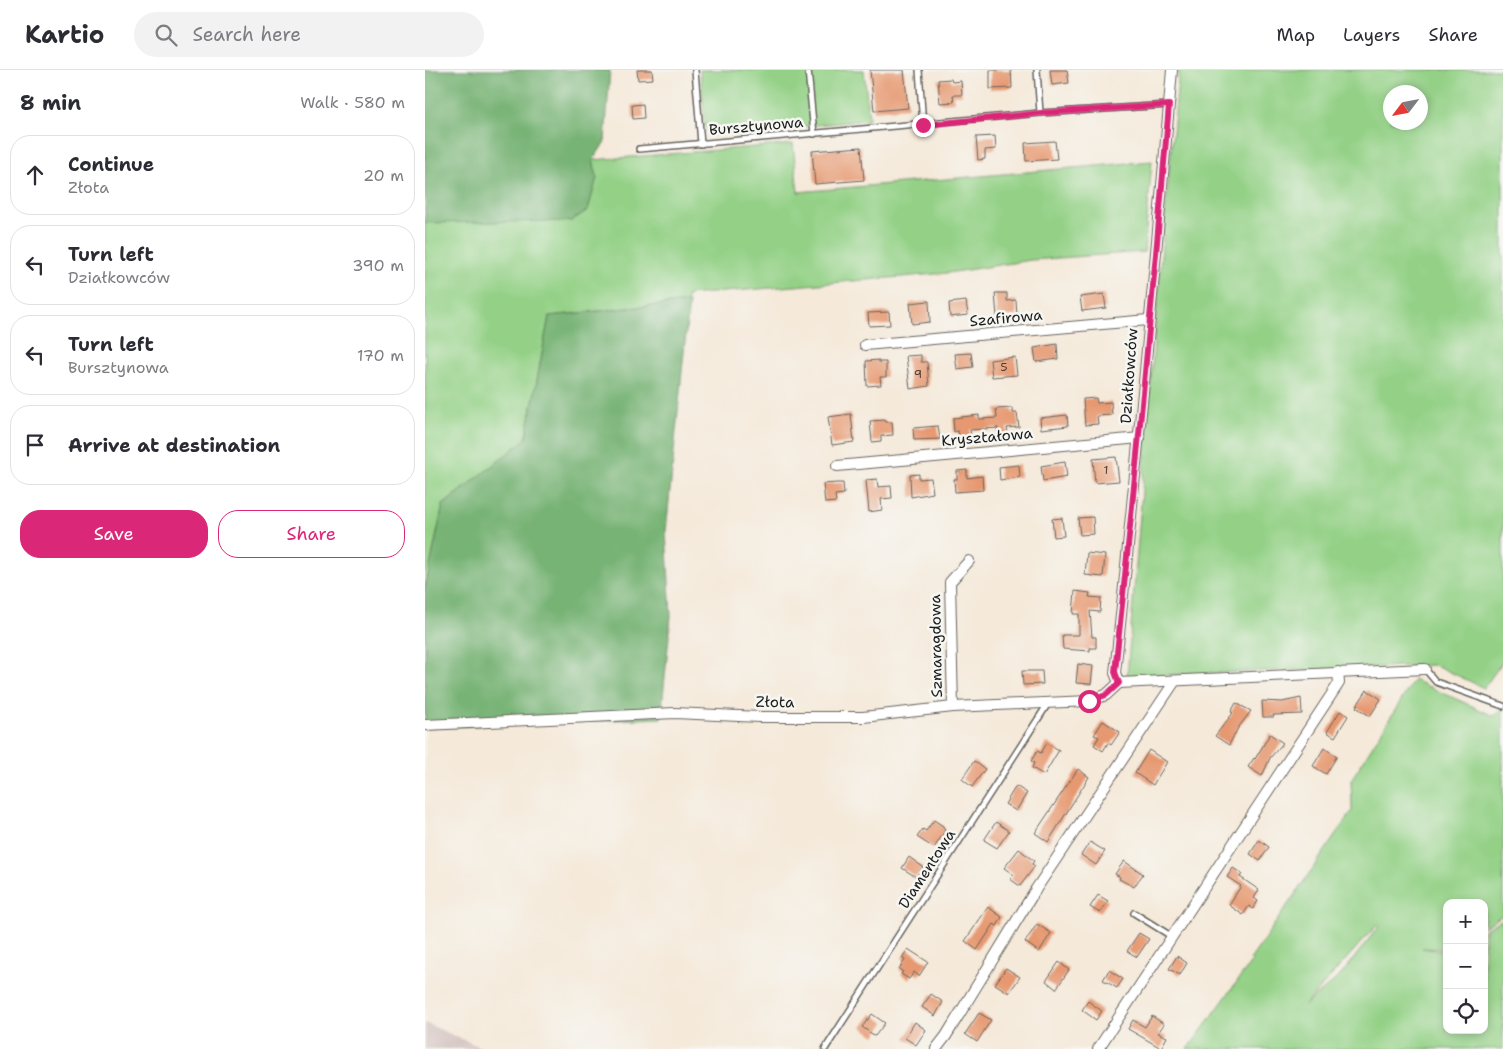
<!DOCTYPE html>
<html lang="en">
<head>
<meta charset="utf-8">
<style>
  body { margin:0; font-family:"Shantell Sans",sans-serif; background:#f2f2f3; color:#2b2b33 }
  .controls { position:absolute; right:15px; bottom:15px; display:grid; overflow:hidden; border-radius:10px; box-shadow:0 2px 8px #0003 }
  .controls button { width:45px; height:45px; display:grid; place-items:center; padding:0; border:0; border-bottom:1px solid #e1e1e2; background:#fff; color:#2b2b33; font:25px sans-serif }
  .compass { position:absolute; left:958px; top:15px; width:45px; height:45px; border-radius:50%; background:#fff; box-shadow:0 2px 8px #0003; rotate:238deg }
  .stop { position:absolute; width:15px; height:15px; margin:-11px; border:4px solid #db2777; border-radius:50%; background:#fff }
  .stop.end { background:#db2777; border-color:#fff; box-shadow:0 1px 5px #0008 }
  .list { margin:0; padding:0; list-style:none }
  h2 { display:flex; justify-content:space-between; align-items:center; height:65px; margin:0; padding:0 20px; font-size:21px }
  h2 small { font-size:16px; font-weight:400; color:#7c7c81 }
  .list li { display:grid; grid-template-columns:32px 1fr auto; gap:15px; align-items:center; box-sizing:border-box; height:80px; margin:0 10px 10px; padding:0 10px; border:1px solid #e1e1e2; border-radius:20px }
  .list b { display:block; font-size:19px; white-space:nowrap }
  .list p { margin:0; font-size:16px; white-space:nowrap; color:#7c7c81 }
  .list em { font-size:16px; font-style:normal; color:#7c7c81 }
  .actions { display:flex; gap:10px; padding:15px 20px }
  .actions a { flex:1; padding:11px 0; border:1px solid #db2777; border-radius:20px; text-align:center; font-size:18px; color:#db2777 }
  .actions .main { background:#db2777; color:#fff }
  .icon { flex:none; width:28px; height:28px; fill:none; stroke:currentColor; stroke-width:2; stroke-linecap:round; stroke-linejoin:round }
  .map { position:relative; flex:none; width:1078px; height:979px; overflow:hidden }
  header { display:flex; align-items:center; gap:30px; box-sizing:border-box; height:70px; padding:0 25px; background:#fff; border-bottom:1px solid #e1e1e2 }
  header strong { font-size:24px }
  nav { display:flex; gap:28px; margin-inline-start:auto; font-size:18px }
  .search { width:350px; height:45px; background:#f2f2f3; display:flex; align-items:center; gap:12px; box-sizing:border-box; padding:0 18px; border-radius:28px; color:#7c7c81; font-size:19px }
  main { display:flex }
  aside { flex:1; background:#fff }
  .map>svg:first-child { display:block }
  .industrial { fill:#d1c0bd }
  .green { fill:#94d187; stroke:#587652; fill-rule:evenodd }
  .forest { fill:#77b374; stroke:#4a6848 }
  .building { fill:#e69870 }
  .lines { fill:none; stroke-linecap:round; stroke-linejoin:round }
  .lane-casing { stroke:#68645e; stroke-width:8 }
  .street-casing { stroke:#68645e; stroke-width:12 }
  .lane { stroke:#fff; stroke-width:5 }
  .street { stroke:#fff; stroke-width:10 }
  .route { stroke:#db2777; stroke-width:6 }
  .labels { text-anchor:middle; dominant-baseline:central; stroke-width:5; stroke-linejoin:round; paint-order:stroke }
  .number-label { font-size:12px; fill:#4e3b31 }
  .street-label { font-size:15px; fill:#1c1c1c; stroke:#f6f6f2 }
</style>
</head>
<body>
<header>
<strong>Kartio</strong>
<div class="search"><svg class="icon" aria-label="search" viewBox="0 0 24 24"><circle cx="10" cy="10" r="6"/><path d="M15 15l6 6"/></svg>Search here</div>
<nav><a>Map</a><a>Layers</a><a>Share</a></nav>
</header>
<main>
<aside>
<h2>8 min<small>Walk · 580 m</small></h2>
<ul class="list">
<li><svg class="icon" aria-label="ahead" viewBox="0 0 24 24"><path d="M12 20V5M6 11l6-6 6 6"/></svg><div><b>Continue</b><p>Złota</p></div><em>20 m</em></li>
<li><svg class="icon" aria-label="left" viewBox="0 0 24 24"><path d="M17 20v-9H6M10 6l-5 5 5 5"/></svg><div><b>Turn left</b><p>Działkowców</p></div><em>390 m</em></li>
<li><svg class="icon" aria-label="left" viewBox="0 0 24 24"><path d="M17 20v-9H6M10 6l-5 5 5 5"/></svg><div><b>Turn left</b><p>Bursztynowa</p></div><em>170 m</em></li>
<li><svg class="icon" aria-label="arrive" viewBox="0 0 24 24"><path d="M6 21V4h12l-3 4 3 4H6"/></svg><div><b>Arrive at destination</b></div></li>
</ul>
<div class="actions"><a class="main">Save</a><a>Share</a></div>
</aside>
<div class="map">
<svg width="1078" height="979" viewBox="0 0 1078 979">
  <rect width="100%" height="100%" fill="#f6f6f2"/>
  <filter id="ink" filterUnits="userSpaceOnUse"><feTurbulence type="fractalNoise" baseFrequency=".02" numOctaves="2"/><feDisplacementMap in="SourceGraphic" scale="10" xChannelSelector="R" yChannelSelector="G"/><feConvolveMatrix kernelMatrix="1 2 1 2 8 2 1 2 1" color-interpolation-filters="sRGB"/></filter>
  <filter id="wash" filterUnits="userSpaceOnUse"><feTurbulence type="fractalNoise" baseFrequency=".0096" numOctaves="4" result="noise"/><feDisplacementMap in="SourceGraphic" scale="20" xChannelSelector="R" yChannelSelector="G"/><feGaussianBlur stdDeviation="1.12" result="paint"/><feColorMatrix in="noise" values="0 0 0 0 0 0 0 0 0 0 0 0 0 0 0 0 0 1.4 0 .05"/><feComposite in="paint" operator="in"/></filter>
  <g filter="url(#wash)">
    <rect width="100%" height="100%" fill="#f5e9d9"/>
    <polygon class="industrial" points="0,953 60,979 0,979"/>
    <g class="green">
      <polygon points="275,0 439,0 444,50 287,65 280,57"/>
      <path d="M 754,0 L 1078,0 L 1078,591 L 1059,618 L 1010,595 L 702,606 L 736,187 ZM 966,22 L 996,22 L 996,52 L 966,52 Z"/>
      <polygon points="368,74 373,122 727,91 719,182 606,190 523,203 263,225 261,232 124,246 101,369 18,435 0,520 0,153 172,108 168,90"/>
      <path d="M 989,610 L 1069,646 L 1078,637 L 1078,845 L 1059,857 L 1059,833 L 1022,833 L 1022,879 L 997,878 L 1022,882 L 1022,960 L 1059,960 L 1059,860 L 1078,849 L 1078,979 L 763,979 L 827,891 L 825,890 L 927,741 L 926,710 ZM 952,855 L 954,856 L 916,905 L 880,935 Z"/>
    </g>
    <g class="forest">
      <polygon points="0,0 185,0 180,72 168,90 172,108 163,140 146,151 0,153"/>
      <polygon points="264,232 241,461 246,546 236,648 0,658 0,520 18,435 101,369 124,246"/>
    </g>
    <g id="blocks">
      <g class="building">
        <polygon points="212,0 227,0 228,9 213,10"/>
        <polygon points="445,0 479,0 483,38 449,41"/>
        <polygon points="565,0 586,0 587,18 565,19"/>
        <polygon points="625,0 642,0 644,13 627,15"/>
        <polygon points="526,9 527,12 536,11 537,25 528,25 529,32 515,33 513,10"/>
        <polygon points="218,34 219,48 208,49 207,35"/>
        <polygon points="570,66 571,79 560,80 560,89 553,90 551,67"/>
        <polygon points="630,71 632,89 601,91 600,73"/>
        <polygon points="436,77 439,110 390,114 387,81"/>
        <polygon points="570,223 582,223 582,231 591,230 592,246 572,247"/>
        <polygon points="679,224 681,238 657,241 655,227"/>
        <polygon points="504,231 505,252 487,254 485,233"/>
        <polygon points="541,231 543,245 525,247 524,233"/>
        <polygon points="464,242 465,255 444,256 443,243"/>
        <polygon points="632,274 633,289 611,292 609,278"/>
        <polygon points="546,283 548,297 532,299 530,284"/>
        <polygon points="496,285 496,292 502,292 504,316 485,319 481,286"/>
        <polygon points="590,287 592,305 567,307 565,290"/>
        <polygon points="454,290 454,292 461,292 461,307 455,307 456,315 442,316 441,291"/>
        <polygon points="671,328 672,333 686,332 687,345 672,346 673,354 660,355 658,329"/>
        <polygon points="587,338 588,343 592,343 594,357 582,358 583,363 573,365 573,358 545,360 546,366 534,367 533,361 529,362 528,348 554,345 554,349 572,348 571,339"/>
        <polygon points="426,344 429,372 407,375 403,347"/>
        <polygon points="642,345 643,356 616,359 615,348"/>
        <polygon points="460,350 460,352 467,352 468,365 456,366 456,371 447,372 445,351"/>
        <polygon points="513,356 515,369 489,370 488,358"/>
        <polygon points="691,387 694,411 670,413 668,389"/>
        <polygon points="640,392 642,407 618,411 616,396"/>
        <polygon points="594,395 595,407 575,410 574,397"/>
        <polygon points="542,400 542,408 557,406 558,420 530,422 529,409 532,409 532,401"/>
        <polygon points="494,404 494,409 506,408 508,423 486,427 485,405"/>
        <polygon points="452,409 453,417 466,416 467,428 456,429 457,440 444,442 441,410"/>
        <polygon points="412,413 418,413 419,424 410,425 411,432 400,433 398,414"/>
        <polygon points="668,447 669,464 655,465 653,448"/>
        <polygon points="637,448 639,466 629,467 627,449"/>
        <polygon points="662,483 680,485 678,507 660,505"/>
        <polygon points="650,521 665,523 664,527 676,528 675,542 665,541 667,567 671,567 671,578 665,578 665,581 638,579 637,565 654,565 654,544 648,544"/>
        <polygon points="653,594 668,596 666,614 651,613"/>
        <polygon points="597,601 617,601 618,614 598,615"/>
        <polygon points="942,620 956,629 945,646 931,637"/>
        <polygon points="876,628 877,644 848,645 849,647 838,647 837,631 857,632"/>
        <polygon points="811,633 826,641 813,658 804,675 790,666 808,643 806,642"/>
        <polygon points="915,641 923,646 910,667 902,662"/>
        <polygon points="678,651 695,662 686,675 683,673 678,681 669,675 674,667 669,665"/>
        <polygon points="845,664 858,673 845,688 837,706 823,697 829,688 830,689"/>
        <polygon points="622,673 634,680 619,705 607,698 609,693 606,691 612,681 616,683"/>
        <polygon points="899,678 912,686 901,704 888,696"/>
        <polygon points="724,680 742,692 728,715 710,703"/>
        <polygon points="549,691 560,699 547,717 537,709"/>
        <polygon points="653,699 664,707 623,772 610,763"/>
        <polygon points="591,716 602,723 591,741 580,734"/>
        <polygon points="509,750 518,756 520,761 509,778 492,767 498,759 501,761"/>
        <polygon points="571,752 584,761 572,778 559,770"/>
        <polygon points="834,770 844,777 835,791 825,784"/>
        <polygon points="665,772 680,781 671,795 656,785"/>
        <polygon points="594,779 609,791 607,794 610,796 595,816 585,809 589,805 579,798"/>
        <polygon points="484,787 498,797 491,807 477,798"/>
        <polygon points="699,791 718,804 709,817 694,809 695,807 690,804"/>
        <polygon points="808,798 817,804 815,807 834,820 829,828 833,831 828,839 824,836 818,845 804,835 816,816 802,807"/>
        <polygon points="673,825 683,831 675,843 665,837"/>
        <polygon points="563,837 577,847 572,856 569,854 552,880 540,871"/>
        <polygon points="612,854 626,863 614,882 600,872"/>
        <polygon points="714,863 724,869 712,887 702,881"/>
        <polygon points="483,879 503,892 494,906 489,902 484,909 476,904 478,902 474,899 480,890 477,888"/>
        <polygon points="752,886 762,893 755,905 744,899"/>
        <polygon points="634,892 644,900 631,919 621,911"/>
        <polygon points="581,898 595,907 584,923 570,914"/>
        <polygon points="684,900 698,909 692,918 678,910"/>
        <polygon points="506,924 518,932 510,946 497,937"/>
        <polygon points="663,931 677,941 671,950 657,940"/>
        <polygon points="554,943 566,950 552,972 540,964"/>
        <polygon points="447,944 460,953 450,966 437,957"/>
        <polygon points="727,946 739,954 733,963 742,967 736,978 703,959 708,950 720,957"/>
        <polygon points="490,952 501,960 491,975 480,968"/>
      </g>
    </g>
  </g>
  <g filter="url(#ink)">
    <use href="#blocks" fill-opacity="0" stroke="#68645e" stroke-width="1"/>
    <g class="lines">
      <defs>
        <g id="lane">
          <polyline points="270,0 276,74"/>
          <polyline points="383,0 389,64"/>
          <polyline points="494,0 498,55"/>
          <polyline points="612,0 615,43"/>
          <polyline points="214,79 615,43 744,35"/>
          <polyline points="1000,599 1011,612 1078,636"/>
          <polyline points="709,843 746,866"/>
          <polyline points="400,979 624,632"/>
        </g>
        <g id="street">
          <polyline points="440,275 723,250"/>
          <polyline points="412,396 715,368"/>
          <path d="M 694,613 L 690,603 C 711,402 730,201 747,0"/>
          <polyline points="694,613 1000,599"/>
          <polyline points="528,637 525,512 544,491"/>
          <polyline points="0,655 250,643 335,647 438,647 528,637 664,631 681,625 694,613"/>
          <polyline points="511,979 521,966 611,819 750,611"/>
          <polyline points="673,979 914,613 913,602"/>
        </g>
      </defs>
      <use href="#lane" class="lane-casing"/>
      <use href="#street" class="street-casing"/>
      <use href="#lane" class="lane"/>
      <use href="#street" class="street"/>
    </g>
  </g>
  <g class="lines" filter="url(#ink)">
    <path class="route" d="M 498,55 L 616,43 L 744,35 C 728,224 710,413 690,602 L 694,613 L 681,625 L 664,631"/>
  </g>
  <g class="labels">
    <g class="number-label">
      <text x="579" y="297">5</text>
      <text x="493" y="304">9</text>
      <text x="681" y="400">1</text>
    </g>
    <g class="street-label">
      <text transform="translate(331 56) rotate(-5)">Bursztynowa</text>
      <text transform="translate(581 248) rotate(-5)">Szafirowa</text>
      <text transform="translate(704 306) rotate(-86)">Działkowców</text>
      <text transform="translate(562 367) rotate(-5)">Kryształowa</text>
      <text transform="translate(511 576) rotate(-91)">Szmaragdowa</text>
      <text transform="translate(350 632) rotate(1)">Złota</text>
      <text transform="translate(502 799) rotate(-57)">Diamentowa</text>
    </g>
  </g>
</svg>
<div class="controls">
<button>+</button>
<button>−</button>
<button><svg class="icon" aria-label="locate" viewBox="0 0 24 24"><circle cx="12" cy="12" r="6"/><path d="M12 2v4M12 18v4M2 12h4M18 12h4"/></svg></button>
</div>
<svg class="compass" viewBox="-18 -18 36 36"><path d="M0-13l5 13h-10z" fill="#e53935"/><path d="M0 13l5-13h-10z" fill="#7c7c81"/></svg>
<div class="stop" style="left:664px;top:631px"></div>
<div class="stop end" style="left:498px;top:55px"></div>
</div>
</main>
</body>
</html>
